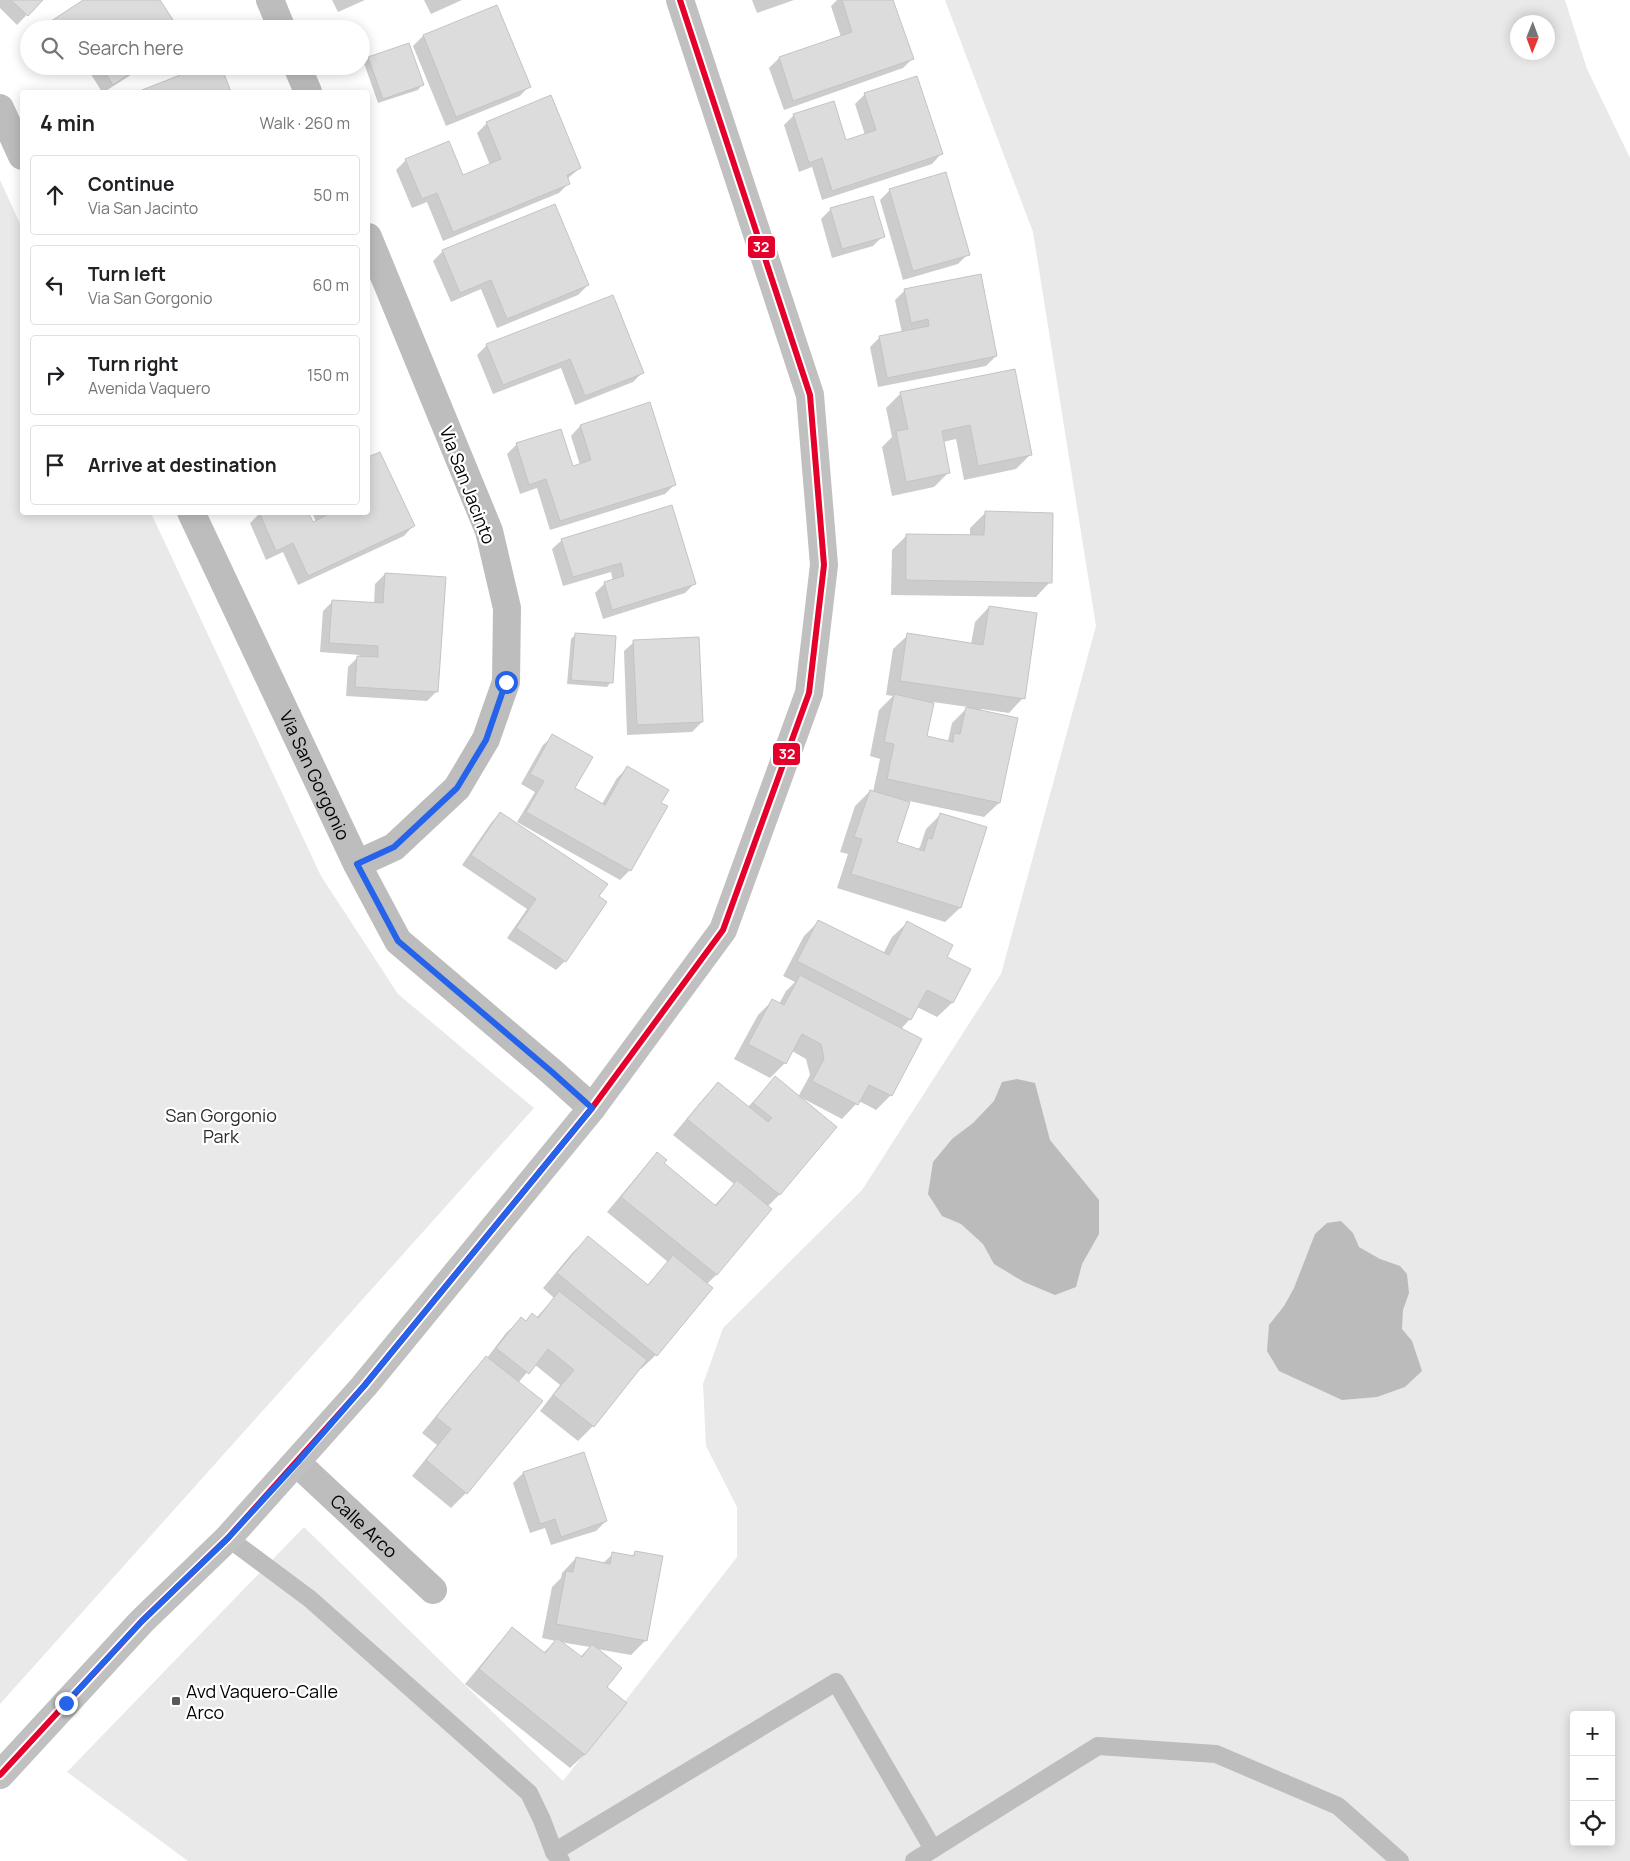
<!DOCTYPE html>
<html lang="en">
<head>
<meta charset="utf-8">
<style>
  body { margin:0; font-family:Manrope,sans-serif; background:#f6f6f6; color:#202124 }
  .controls { position:absolute; right:15px; bottom:15px; display:grid; overflow:hidden; border-radius:5px; box-shadow:0 2px 12px #0003 }
  .controls button { width:45px; height:45px; display:grid; place-items:center; padding:0; border:0; border-bottom:1px solid #e0e0e0; background:#fff; color:#202124; font:25px sans-serif }
  .compass { position:absolute; left:1510px; top:15px; width:45px; height:45px; border-radius:50%; background:#fff; box-shadow:0 2px 12px #0003; rotate:181deg }
  .stop { position:absolute; width:15px; height:15px; margin:-11px; border:4px solid #2563eb; border-radius:50%; background:#fff }
  .stop.end { background:#2563eb; border-color:#fff; box-shadow:0 1px 5px #0008 }
  .list { margin:0; padding:0; list-style:none }
  h2 { display:flex; justify-content:space-between; align-items:center; height:65px; margin:0; padding:0 20px; font-size:21px }
  h2 small { font-size:16px; font-weight:400; color:#757577 }
  .list li { display:grid; grid-template-columns:32px 1fr auto; gap:15px; align-items:center; box-sizing:border-box; height:80px; margin:0 10px 10px; padding:0 10px; border:1px solid #e0e0e0; border-radius:5px }
  .list b { display:block; font-size:19px; white-space:nowrap }
  .list p { margin:0; font-size:16px; white-space:nowrap; color:#757577 }
  .list em { font-size:16px; font-style:normal; color:#757577 }
  .icon { flex:none; width:28px; height:28px; fill:none; stroke:currentColor; stroke-width:2; stroke-linecap:round; stroke-linejoin:round }
  .map { position:relative; flex:none; width:1630px; height:1861px; overflow:hidden }
  .search { position:absolute; background:#fff; box-shadow:0 2px 12px #0003; left:20px; top:20px; width:350px; height:55px; display:flex; align-items:center; gap:12px; box-sizing:border-box; padding:0 18px; border-radius:28px; color:#757577; font-size:19px }
  .panel { position:absolute; background:#fff; box-shadow:0 2px 12px #0003; left:20px; top:90px; width:350px; height:425px; border-radius:5px }
  .map>svg:first-child { display:block }
  .green { fill:#e9e9e9; fill-rule:evenodd }
  .water { fill:#bbb }
  .shadow { fill:#0003; fill-rule:evenodd }
  .building { fill:#dcdcdc; stroke:#c4c4c4 }
  .lines { fill:none; stroke-linecap:round; stroke-linejoin:round }
  .service { stroke:#bdbdbd; stroke-width:18 }
  .minor { stroke:#bdbdbd; stroke-width:28 }
  .tertiary { stroke:#bdbdbd; stroke-width:28 }
  .secondary { stroke:#c0c0c0; stroke-width:28 }
  .bus-1-casing { stroke:#fff; stroke-width:10 }
  .bus-1 { stroke:#e4002b; stroke-width:6 }
  .route { stroke:#2563eb; stroke-width:6 }
  .poi-dot { fill:#595959; stroke:#fff; stroke-width:2 }
  .labels { text-anchor:middle; dominant-baseline:central; stroke-width:4.5; stroke-linejoin:round; paint-order:stroke }
  .street-label { font-size:18px; fill:#000; stroke:#fff }
  .park-label { font-size:18px; fill:#2e2e2e; stroke:#fff }
  .poi-label { font-size:18px; fill:#000; stroke:#fff; text-anchor:start }
  .line-badge { stroke:#fff; stroke-width:2 }
  .badge-label { font-size:14px; text-anchor:middle; font-weight:bold; fill:#fff }
</style>
</head>
<body>
<div class="map">
<svg width="1630" height="1861" viewBox="0 0 1630 1861">
  <rect width="100%" height="100%" fill="#fff"/>
  <g class="green">
    <path d="M 945,0 L 1565,0 L 1587,69 L 1630,158 L 1630,1861 L 188,1861 L 67,1772 L 304,1527 L 563,1781 L 737,1557 L 737,1507 L 706,1446 L 703,1384 L 723,1328 L 862,1190 L 1001,974 L 1096,626 L 1033,232 ZM 1518,22 L 1548,22 L 1548,52 L 1518,52 ZM 1574,1715 L 1611,1715 L 1611,1842 L 1574,1842 Z"/>
    <polygon points="0,180 22,228 22,512 151,513 321,876 398,994 534,1108 0,1704"/>
  </g>
  <g class="water">
    <polygon points="1017,1079 1035,1083 1050,1140 1099,1200 1099,1234 1082,1264 1076,1287 1055,1295 1024,1282 994,1264 983,1244 961,1224 942,1216 928,1194 933,1162 952,1139 973,1123 994,1101 1002,1082"/>
    <polygon points="1341,1221 1353,1233 1359,1247 1380,1259 1400,1266 1407,1274 1409,1293 1403,1310 1402,1329 1412,1341 1422,1371 1405,1387 1377,1397 1342,1400 1279,1371 1267,1351 1269,1325 1284,1306 1294,1288 1315,1234 1327,1223"/>
  </g>
  <g class="shadow">
    <polygon points="0,0 41,0 17,25 0,8"/>
    <polygon points="332,0 365,0 338,12"/>
    <polygon points="424,0 462,0 431,14"/>
    <polygon points="752,0 794,0 757,13"/>
    <polygon points="837,0 892,0 913,58 903,68 784,110 769,68 779,58 841,37 831,6"/>
    <polygon points="497,6 529,86 520,96 446,126 413,46 423,36"/>
    <polygon points="369,58 422,85 418,90 378,103 364,63"/>
    <polygon points="52,66 60,66 54,70"/>
    <polygon points="89,66 145,66 104,92 102,92 87,68"/>
    <polygon points="207,66 219,66 230,92 141,92"/>
    <polygon points="865,94 941,154 932,164 822,200 812,167 799,172 784,125 794,115 846,141 865,135 855,104"/>
    <polygon points="487,123 580,168 567,179 569,183 559,193 443,241 427,202 412,208 396,170 406,160 462,176 490,165 477,133"/>
    <polygon points="890,190 968,254 958,264 903,280 880,200"/>
    <polygon points="830,210 883,236 873,246 832,258 821,219"/>
    <polygon points="443,251 588,285 578,295 497,328 481,289 451,302 433,261"/>
    <polygon points="905,290 996,356 986,366 878,387 870,347 880,337 902,333 895,300"/>
    <polygon points="613,297 642,373 633,382 575,405 561,368 493,394 477,355 487,345"/>
    <polygon points="1014,370 1031,454 1016,469 964,480 956,439 943,442 949,472 934,487 892,496 882,447 892,437 886,408 901,393"/>
    <polygon points="580,426 675,484 665,494 550,530 537,488 520,494 507,454 517,444 572,467 580,465 571,436"/>
    <polygon points="380,453 413,526 404,536 298,585 283,552 266,560 250,523 259,514 262,512 312,523 316,522 312,512 368,512 368,459"/>
    <polygon points="985,513 1050,582 1036,597 891,595 892,550 907,535 970,536 970,528"/>
    <polygon points="562,540 695,583 685,593 603,619 595,593 605,583 613,581 611,572 563,586 552,549"/>
    <polygon points="385,574 437,691 427,701 346,696 348,667 360,655 320,652 323,611 333,601 374,604 375,584"/>
    <path d="M 989,607 L 1023,698 L 1009,713 L 981,709 L 999,803 L 984,817 L 909,801 L 895,843 L 917,850 L 920,847 L 926,829 L 941,814 L 960,908 L 945,922 L 837,888 L 848,854 L 840,852 L 855,806 L 870,791 L 873,792 L 880,759 L 870,756 L 879,710 L 893,696 L 886,695 L 893,649 L 908,635 L 971,644 L 975,622 ZM 933,702 L 968,707 L 952,723 L 948,741 L 926,737 Z"/>
    <polygon points="576,634 611,682 607,687 567,684 571,639"/>
    <polygon points="634,642 702,722 692,732 627,735 624,651"/>
    <polygon points="553,736 573,788 602,804 617,778 627,768 660,803 630,870 620,880 517,822 535,792 521,784 543,745"/>
    <polygon points="500,813 598,896 565,961 556,970 507,938 527,909 462,865 491,823"/>
    <polygon points="819,921 883,954 892,937 907,923 945,957 969,970 952,1003 937,1017 917,1007 910,1019 901,1029 891,1095 876,1110 859,1101 842,1119 800,1097 835,1128 779,1195 767,1207 717,1274 707,1284 656,1355 641,1369 639,1368 593,1426 578,1441 540,1411 560,1385 534,1364 518,1383 466,1493 451,1508 412,1476 437,1445 422,1433 472,1372 487,1358 506,1333 521,1319 525,1322 532,1315 536,1318 554,1298 543,1288 573,1252 588,1238 647,1286 668,1262 607,1212 643,1169 657,1154 662,1163 714,1206 734,1184 673,1135 704,1098 718,1084 748,1107 775,1078 798,1097 810,1075 806,1059 792,1051 785,1063 770,1078 734,1059 758,1015 772,1001 779,1004 786,991 795,982 783,976 804,936"/>
    <polygon points="583,1453 606,1521 596,1531 551,1545 545,1528 530,1533 513,1483 523,1473"/>
    <path d="M 635,1553 L 646,1640 L 631,1655 L 597,1649 L 605,1687 L 585,1754 L 570,1768 L 465,1684 L 498,1644 L 512,1629 L 543,1653 L 556,1641 L 542,1638 L 552,1587 L 561,1578 L 562,1573 L 576,1558 L 603,1563 L 613,1554 L 631,1557 ZM 560,1642 L 590,1647 L 580,1657 Z"/>
  </g>
  <g class="building">
    <polygon points="11,0 43,0 28,16"/>
    <polygon points="83,0 160,0 179,29 43,29 42,27"/>
    <polygon points="842,0 893,0 914,59 793,101 779,57 852,32"/>
    <polygon points="497,5 531,87 456,117 423,35"/>
    <polygon points="409,43 424,85 383,99 368,57"/>
    <polygon points="101,66 141,66 113,85"/>
    <polygon points="203,66 221,66 231,92 137,92"/>
    <polygon points="917,76 943,154 832,191 822,158 809,163 793,114 834,101 846,140 876,130 864,93"/>
    <polygon points="551,95 581,168 567,175 570,184 453,232 437,193 422,199 405,159 449,141 463,175 501,159 486,122"/>
    <polygon points="946,172 970,255 913,271 889,189"/>
    <polygon points="873,196 885,237 842,249 830,208"/>
    <polygon points="555,204 589,285 507,319 491,280 460,293 442,250"/>
    <polygon points="981,274 997,356 887,378 879,336 929,326 928,319 911,323 904,289"/>
    <polygon points="613,295 644,373 585,396 570,359 503,385 486,344"/>
    <polygon points="1015,369 1032,455 978,466 970,425 942,431 950,473 906,482 896,431 908,429 900,392"/>
    <polygon points="650,402 676,485 560,521 546,479 529,485 516,443 561,429 573,466 591,460 580,425"/>
    <polygon points="380,452 415,526 308,576 293,543 276,551 259,512 308,512 313,522 327,515 326,512 368,512 368,457"/>
    <polygon points="672,505 696,584 612,610 604,582 624,576 621,563 573,577 561,539"/>
    <polygon points="985,511 1053,513 1052,583 906,580 906,534 984,535"/>
    <polygon points="385,573 446,577 438,692 355,687 357,656 378,657 378,646 329,643 332,600 383,603"/>
    <polygon points="989,606 1037,613 1025,699 900,681 907,633 983,645"/>
    <polygon points="575,633 616,636 613,683 571,680"/>
    <polygon points="699,637 703,722 637,725 633,640"/>
    <polygon points="894,694 934,703 927,736 953,742 954,733 960,734 966,707 1018,718 1000,803 887,779 894,744 884,742"/>
    <polygon points="552,734 593,757 575,788 605,805 627,766 669,790 661,803 668,806 631,871 526,812 544,781 530,774"/>
    <polygon points="870,790 910,802 897,842 924,851 928,838 932,839 940,813 987,827 961,908 851,874 862,839 854,837"/>
    <polygon points="500,812 608,884 599,896 607,902 566,962 516,928 536,899 471,855"/>
    <polygon points="818,920 889,955 907,921 953,945 947,957 971,969 953,1003 927,990 911,1020 797,961"/>
    <polygon points="800,975 922,1039 892,1096 869,1085 858,1105 812,1081 824,1059 821,1044 802,1034 786,1064 748,1044 772,999 784,1005"/>
    <polygon points="775,1076 837,1127 780,1195 687,1119 718,1082 768,1122 772,1118 753,1103"/>
    <polygon points="657,1152 667,1160 664,1163 716,1206 737,1180 772,1209 717,1275 621,1197"/>
    <polygon points="588,1236 648,1285 673,1255 713,1288 657,1356 557,1273"/>
    <polygon points="559,1291 647,1360 594,1427 553,1395 574,1370 548,1349 529,1374 496,1348 521,1317 526,1321 532,1313 538,1318"/>
    <polygon points="486,1356 543,1401 467,1494 426,1460 451,1429 436,1417"/>
    <polygon points="584,1452 607,1521 561,1537 555,1519 540,1524 523,1472"/>
    <polygon points="635,1551 663,1556 647,1641 556,1624 566,1571 573,1572 576,1557 610,1564 612,1552 634,1556"/>
    <polygon points="512,1627 545,1653 557,1638 582,1657 592,1644 622,1668 607,1687 627,1703 585,1755 479,1669"/>
  </g>
  <g class="lines">
    <g class="service">
      <polyline points="228,1538 310,1599 529,1793 542,1820 554,1852 561,1861"/>
      <polyline points="554,1852 836,1682 933,1849"/>
      <polyline points="914,1861 1098,1746 1216,1754 1338,1806 1400,1861"/>
    </g>
    <g class="minor">
      <polyline points="270,0 282,29"/>
      <polyline points="297,66 308,92"/>
      <polyline points="357,864 394,847 457,788 486,739 506,682 507,608 489,531 368,237"/>
      <path id="s1" d="M 297,1463 L 433,1590"/>
    </g>
    <g class="tertiary">
      <polyline points="0,108 22,156"/>
      <path id="s2" d="M 191,512 L 357,864 L 398,941 L 552,1072 L 592,1108"/>
    </g>
    <polyline class="secondary" points="0,1775 142,1621 228,1538 364,1386 592,1108 723,930 809,693 824,565 810,395 680,0"/>
    <defs>
      <polyline id="bus-1" points="0,1775 142,1621 228,1538 364,1386 592,1108 723,930 809,693 824,565 810,395 680,0"/>
    </defs>
    <use href="#bus-1" class="bus-1-casing"/>
    <use href="#bus-1" class="bus-1"/>
  </g>
  <g class="lines">
    <polyline class="route" points="66,1703 142,1621 228,1538 297,1463 364,1386 592,1108 552,1072 398,941 357,864 394,847 457,788 486,740 506,682"/>
  </g>
  <rect class="poi-dot" x="171" y="1696" width="10" height="10" rx="2.5"/>
  <g class="labels">
    <g class="street-label">
      <text transform="translate(468 485) rotate(69)">Via San Jacinto</text>
      <text stroke="none"><textPath href="#s2" startOffset="291">Via San Gorgonio</textPath></text>
      <text stroke="none"><textPath href="#s1" startOffset="92">Calle Arco</textPath></text>
    </g>
    <g class="park-label">
      <text x="221" y="1115">San Gorgonio<tspan x="221" dy="21">Park</tspan></text>
    </g>
    <g class="poi-label">
      <text x="186" y="1691">Avd Vaquero-Calle<tspan x="186" dy="21">Arco</tspan></text>
    </g>
  </g>
  <g class="line-badge">
    <rect x="747" y="235" width="29" height="24" rx="5" fill="#e4002b"/>
    <rect x="772" y="742" width="29" height="24" rx="5" fill="#e4002b"/>
  </g>
  <g class="badge-label">
    <text x="761" y="252">32</text>
    <text x="787" y="759">32</text>
  </g>
</svg>
<div class="controls">
<button>+</button>
<button>−</button>
<button><svg class="icon" aria-label="locate" viewBox="0 0 24 24"><circle cx="12" cy="12" r="6"/><path d="M12 2v4M12 18v4M2 12h4M18 12h4"/></svg></button>
</div>
<svg class="compass" viewBox="-18 -18 36 36"><path d="M0-13l5 13h-10z" fill="#e53935"/><path d="M0 13l5-13h-10z" fill="#757577"/></svg>
<div class="stop" style="left:506px;top:682px"></div>
<div class="stop end" style="left:66px;top:1703px"></div>
<div class="search"><svg class="icon" aria-label="search" viewBox="0 0 24 24"><circle cx="10" cy="10" r="6"/><path d="M15 15l6 6"/></svg>Search here</div>
<section class="panel">
<h2>4 min<small>Walk · 260 m</small></h2>
<ul class="list">
<li><svg class="icon" aria-label="ahead" viewBox="0 0 24 24"><path d="M12 20V5M6 11l6-6 6 6"/></svg><div><b>Continue</b><p>Via San Jacinto</p></div><em>50 m</em></li>
<li><svg class="icon" aria-label="left" viewBox="0 0 24 24"><path d="M17 20v-9H6M10 6l-5 5 5 5"/></svg><div><b>Turn left</b><p>Via San Gorgonio</p></div><em>60 m</em></li>
<li><svg class="icon" aria-label="right" viewBox="0 0 24 24"><path d="M7 20v-9h11M14 6l5 5-5 5"/></svg><div><b>Turn right</b><p>Avenida Vaquero</p></div><em>150 m</em></li>
<li><svg class="icon" aria-label="arrive" viewBox="0 0 24 24"><path d="M6 21V4h12l-3 4 3 4H6"/></svg><div><b>Arrive at destination</b></div></li>
</ul>
</section>
</div>
</body>
</html>
